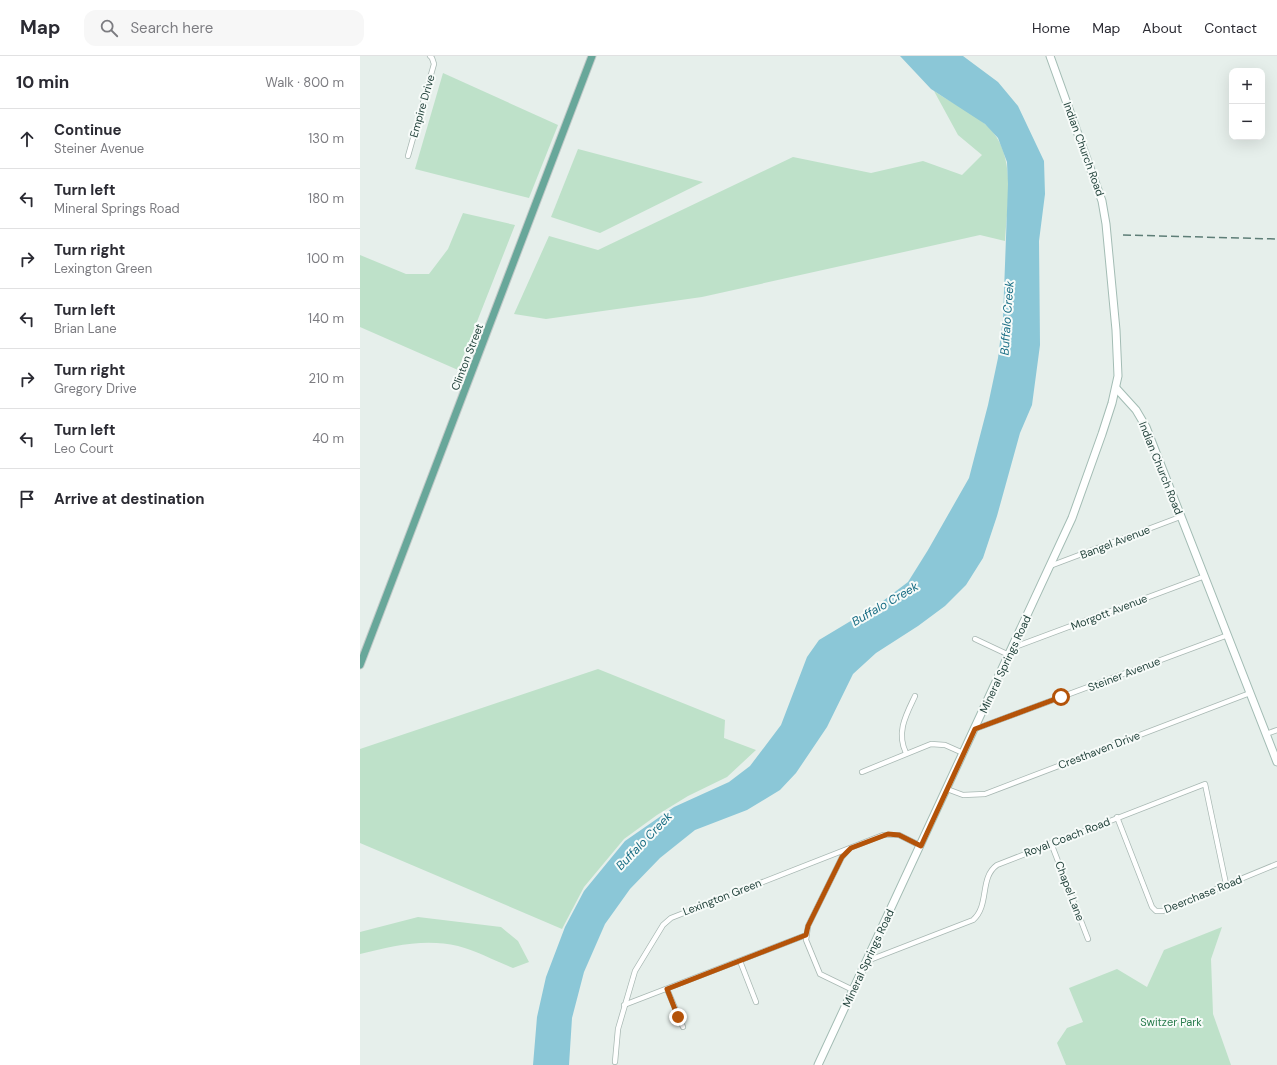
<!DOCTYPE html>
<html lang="en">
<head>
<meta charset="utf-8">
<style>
  body { margin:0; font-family:"DM Sans",sans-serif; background:#f7f7f7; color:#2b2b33 }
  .controls { position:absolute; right:12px; top:12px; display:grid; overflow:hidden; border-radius:8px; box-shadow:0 4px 16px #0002 }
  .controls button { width:36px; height:36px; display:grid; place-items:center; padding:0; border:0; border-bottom:1px solid #e1e1e2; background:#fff; color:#2b2b33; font:20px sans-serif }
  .stop { position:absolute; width:12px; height:12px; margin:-9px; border:3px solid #b45309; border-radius:50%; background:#fff }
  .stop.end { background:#b45309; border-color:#fff; box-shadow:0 1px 4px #0008 }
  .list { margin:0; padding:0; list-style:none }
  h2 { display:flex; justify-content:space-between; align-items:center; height:52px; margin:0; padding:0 16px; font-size:17px }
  h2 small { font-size:13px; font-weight:400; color:#7c7c81 }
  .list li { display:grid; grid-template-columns:26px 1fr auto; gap:12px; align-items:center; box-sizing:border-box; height:60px; padding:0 16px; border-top:1px solid #e1e1e2 }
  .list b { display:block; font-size:15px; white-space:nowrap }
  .list p { margin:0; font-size:13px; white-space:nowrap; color:#7c7c81 }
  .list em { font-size:13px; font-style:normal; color:#7c7c81 }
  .icon { flex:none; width:22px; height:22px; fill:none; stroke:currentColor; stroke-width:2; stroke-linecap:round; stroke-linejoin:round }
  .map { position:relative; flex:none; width:917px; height:1009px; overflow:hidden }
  header { display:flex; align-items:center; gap:24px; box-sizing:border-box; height:56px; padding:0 20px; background:#fff; border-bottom:1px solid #e1e1e2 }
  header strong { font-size:19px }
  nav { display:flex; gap:22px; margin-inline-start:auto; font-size:14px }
  .search { width:280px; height:36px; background:#f7f7f7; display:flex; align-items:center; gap:10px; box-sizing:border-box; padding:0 14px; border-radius:12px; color:#7c7c81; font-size:15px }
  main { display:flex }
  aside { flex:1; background:#fff }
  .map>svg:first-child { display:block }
  .green { fill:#bee1c9 }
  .water { fill:#8bc7d7 }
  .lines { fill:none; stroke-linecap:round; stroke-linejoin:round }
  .street-casing { stroke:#a8b8b3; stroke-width:6 }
  .secondary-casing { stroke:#a3bcb4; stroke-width:9 }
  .primary-casing { stroke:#c1cac8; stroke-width:9 }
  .street { stroke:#fff; stroke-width:4.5 }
  .secondary { stroke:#fff; stroke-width:7 }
  .primary { stroke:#68a79a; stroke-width:7 }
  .rail { stroke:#5e7e77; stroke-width:1.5; stroke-dasharray:8 4; stroke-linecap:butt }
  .route { stroke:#b45309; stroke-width:5 }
  .labels { text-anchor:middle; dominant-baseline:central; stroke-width:4; stroke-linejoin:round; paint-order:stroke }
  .street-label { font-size:11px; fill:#23433c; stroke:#f7fbf9 }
  .park-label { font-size:11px; fill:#2a7d4e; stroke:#f7fbf9 }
  .water-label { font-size:12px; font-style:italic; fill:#186d84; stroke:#f7fbf9 }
</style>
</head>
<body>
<header>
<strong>Map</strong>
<div class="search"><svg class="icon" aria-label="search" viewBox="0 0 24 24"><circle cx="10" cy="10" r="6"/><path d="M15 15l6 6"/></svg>Search here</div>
<nav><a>Home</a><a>Map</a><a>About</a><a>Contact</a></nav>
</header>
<main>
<aside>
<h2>10 min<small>Walk · 800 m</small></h2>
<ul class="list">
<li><svg class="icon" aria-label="ahead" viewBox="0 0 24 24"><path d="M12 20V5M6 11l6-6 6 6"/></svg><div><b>Continue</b><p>Steiner Avenue</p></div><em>130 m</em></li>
<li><svg class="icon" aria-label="left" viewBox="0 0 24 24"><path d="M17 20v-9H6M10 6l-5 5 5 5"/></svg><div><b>Turn left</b><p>Mineral Springs Road</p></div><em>180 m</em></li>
<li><svg class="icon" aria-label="right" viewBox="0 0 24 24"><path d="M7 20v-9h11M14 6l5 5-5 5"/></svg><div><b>Turn right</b><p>Lexington Green</p></div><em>100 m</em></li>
<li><svg class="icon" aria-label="left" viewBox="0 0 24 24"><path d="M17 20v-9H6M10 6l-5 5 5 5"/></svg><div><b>Turn left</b><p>Brian Lane</p></div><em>140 m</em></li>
<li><svg class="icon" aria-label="right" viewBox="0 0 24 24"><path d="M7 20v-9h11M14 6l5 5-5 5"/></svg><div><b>Turn right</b><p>Gregory Drive</p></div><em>210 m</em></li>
<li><svg class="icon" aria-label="left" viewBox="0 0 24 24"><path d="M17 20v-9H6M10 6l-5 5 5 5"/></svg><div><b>Turn left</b><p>Leo Court</p></div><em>40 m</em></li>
<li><svg class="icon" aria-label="arrive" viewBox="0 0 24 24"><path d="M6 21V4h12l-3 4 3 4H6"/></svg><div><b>Arrive at destination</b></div></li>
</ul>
</aside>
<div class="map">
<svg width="917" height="1009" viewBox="0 0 917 1009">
  <rect width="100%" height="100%" fill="#e6efeb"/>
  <g class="green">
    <polygon points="83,17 198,69 169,142 55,113"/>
    <path d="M 574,35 C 590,46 610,55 625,68 C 658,96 647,147 645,185 L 620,179 L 342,241 L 186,263 L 154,258 L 189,180 L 238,194 L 433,101 L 511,117 L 563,105 L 602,119 L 622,99 L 598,79 Z"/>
    <polygon points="218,93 343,126 240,177 191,161"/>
    <polygon points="103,157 155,169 98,314 0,271 0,199 46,218 69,218 88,193"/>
    <polygon points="238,613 365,664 364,682 396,694 367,721 328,740 297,759 264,783 224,831 202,873 0,787 0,693"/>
    <path d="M 58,861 L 141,871 L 158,885 L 169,906 L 153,912 C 135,905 117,895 98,890 C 65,882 32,890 0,898 L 0,876 Z"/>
    <polygon points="862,871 851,903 853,958 871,1009 706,1009 697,987 707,972 723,966 709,932 757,913 787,931 804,894"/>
  </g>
  <polygon class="water" points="540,0 603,0 638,26 658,50 684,105 685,138 679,185 680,289 672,349 660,377 637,460 623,502 606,529 585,550 558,570 516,597 493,618 467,671 436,717 420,734 387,754 335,774 300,802 270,833 245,868 224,916 212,962 209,1009 173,1009 177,961 186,921 205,871 224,835 265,785 314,751 369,726 390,710 421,669 447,601 459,584 519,548 548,526 568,494 609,422 628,349 638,302 643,262 648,128 647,106 638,82 625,68 571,33"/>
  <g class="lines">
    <defs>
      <g id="street">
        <polyline points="48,100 74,8 72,2 70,0"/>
        <polyline points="690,510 820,461"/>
        <polyline points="615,583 649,599"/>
        <polyline points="652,592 845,520"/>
        <polyline points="615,673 868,579"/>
        <polyline points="906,678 917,674"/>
        <path d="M 546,697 C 536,676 546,659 555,640"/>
        <polyline points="502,716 571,688 585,689 603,697"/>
        <polyline points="587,733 603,739 625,738 890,637"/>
        <polyline points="757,761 792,851 796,855 803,855 917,808"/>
        <polyline points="691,787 728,883"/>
        <polyline points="488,794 482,801 448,870 446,884 460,918 493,934"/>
        <polyline points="380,905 396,946"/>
        <path d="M 507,905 L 613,864 C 630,849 619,822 637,809 L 845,728 L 866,828"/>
        <polyline points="307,933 323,971"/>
        <polyline points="264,949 446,879"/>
        <polyline points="255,1006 258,973 275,915 303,869 311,862 523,779 539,779 561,790"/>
      </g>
      <g id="secondary">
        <polyline points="756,332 776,354 786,371 917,706"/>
        <polyline points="458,1009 712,462 742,378 752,347 758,320 756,274 746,168 742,145 690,0"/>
      </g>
      <polyline id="primary" points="0,609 232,0"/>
    </defs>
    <use href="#street" class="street-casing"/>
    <use href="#secondary" class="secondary-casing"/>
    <use href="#primary" class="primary-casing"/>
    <use href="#street" class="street"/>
    <use href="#secondary" class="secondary"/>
    <use href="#primary" class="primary"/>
    <polyline class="rail" points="763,179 917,183"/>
  </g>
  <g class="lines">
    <polyline class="route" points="318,961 307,933 446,879 448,870 482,801 491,792 528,778 539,779 561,790 615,673 701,641"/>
  </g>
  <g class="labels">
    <g class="street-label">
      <text transform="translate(62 50) rotate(-74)">Empire Drive</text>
      <text transform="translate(724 93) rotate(70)">Indian Church Road</text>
      <text transform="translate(107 301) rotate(-69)">Clinton Street</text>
      <text transform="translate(801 412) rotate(68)">Indian Church Road</text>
      <text transform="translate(755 486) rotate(-21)">Bangel Avenue</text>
      <text transform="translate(749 556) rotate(-21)">Morgott Avenue</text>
      <text transform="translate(645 608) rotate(-65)">Mineral Springs Road</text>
      <text transform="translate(764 618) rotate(-21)">Steiner Avenue</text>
      <text transform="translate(739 694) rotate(-21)">Cresthaven Drive</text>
      <text transform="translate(707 781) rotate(-21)">Royal Coach Road</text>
      <text transform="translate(710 835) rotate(69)">Chapel Lane</text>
      <text transform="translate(843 838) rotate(-22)">Deerchase Road</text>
      <text transform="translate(362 841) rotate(-21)">Lexington Green</text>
      <text transform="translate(508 902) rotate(-65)">Mineral Springs Road</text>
    </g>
    <g class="park-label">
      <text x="811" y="966">Switzer Park</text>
    </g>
    <g class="water-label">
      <text transform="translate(647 262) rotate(-86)">Buffalo Creek</text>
      <text transform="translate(525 548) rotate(-30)">Buffalo Creek</text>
      <text transform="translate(284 785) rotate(-46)">Buffalo Creek</text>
    </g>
  </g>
</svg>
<div class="controls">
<button>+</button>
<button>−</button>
</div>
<div class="stop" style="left:701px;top:641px"></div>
<div class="stop end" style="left:318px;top:961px"></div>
</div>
</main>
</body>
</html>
